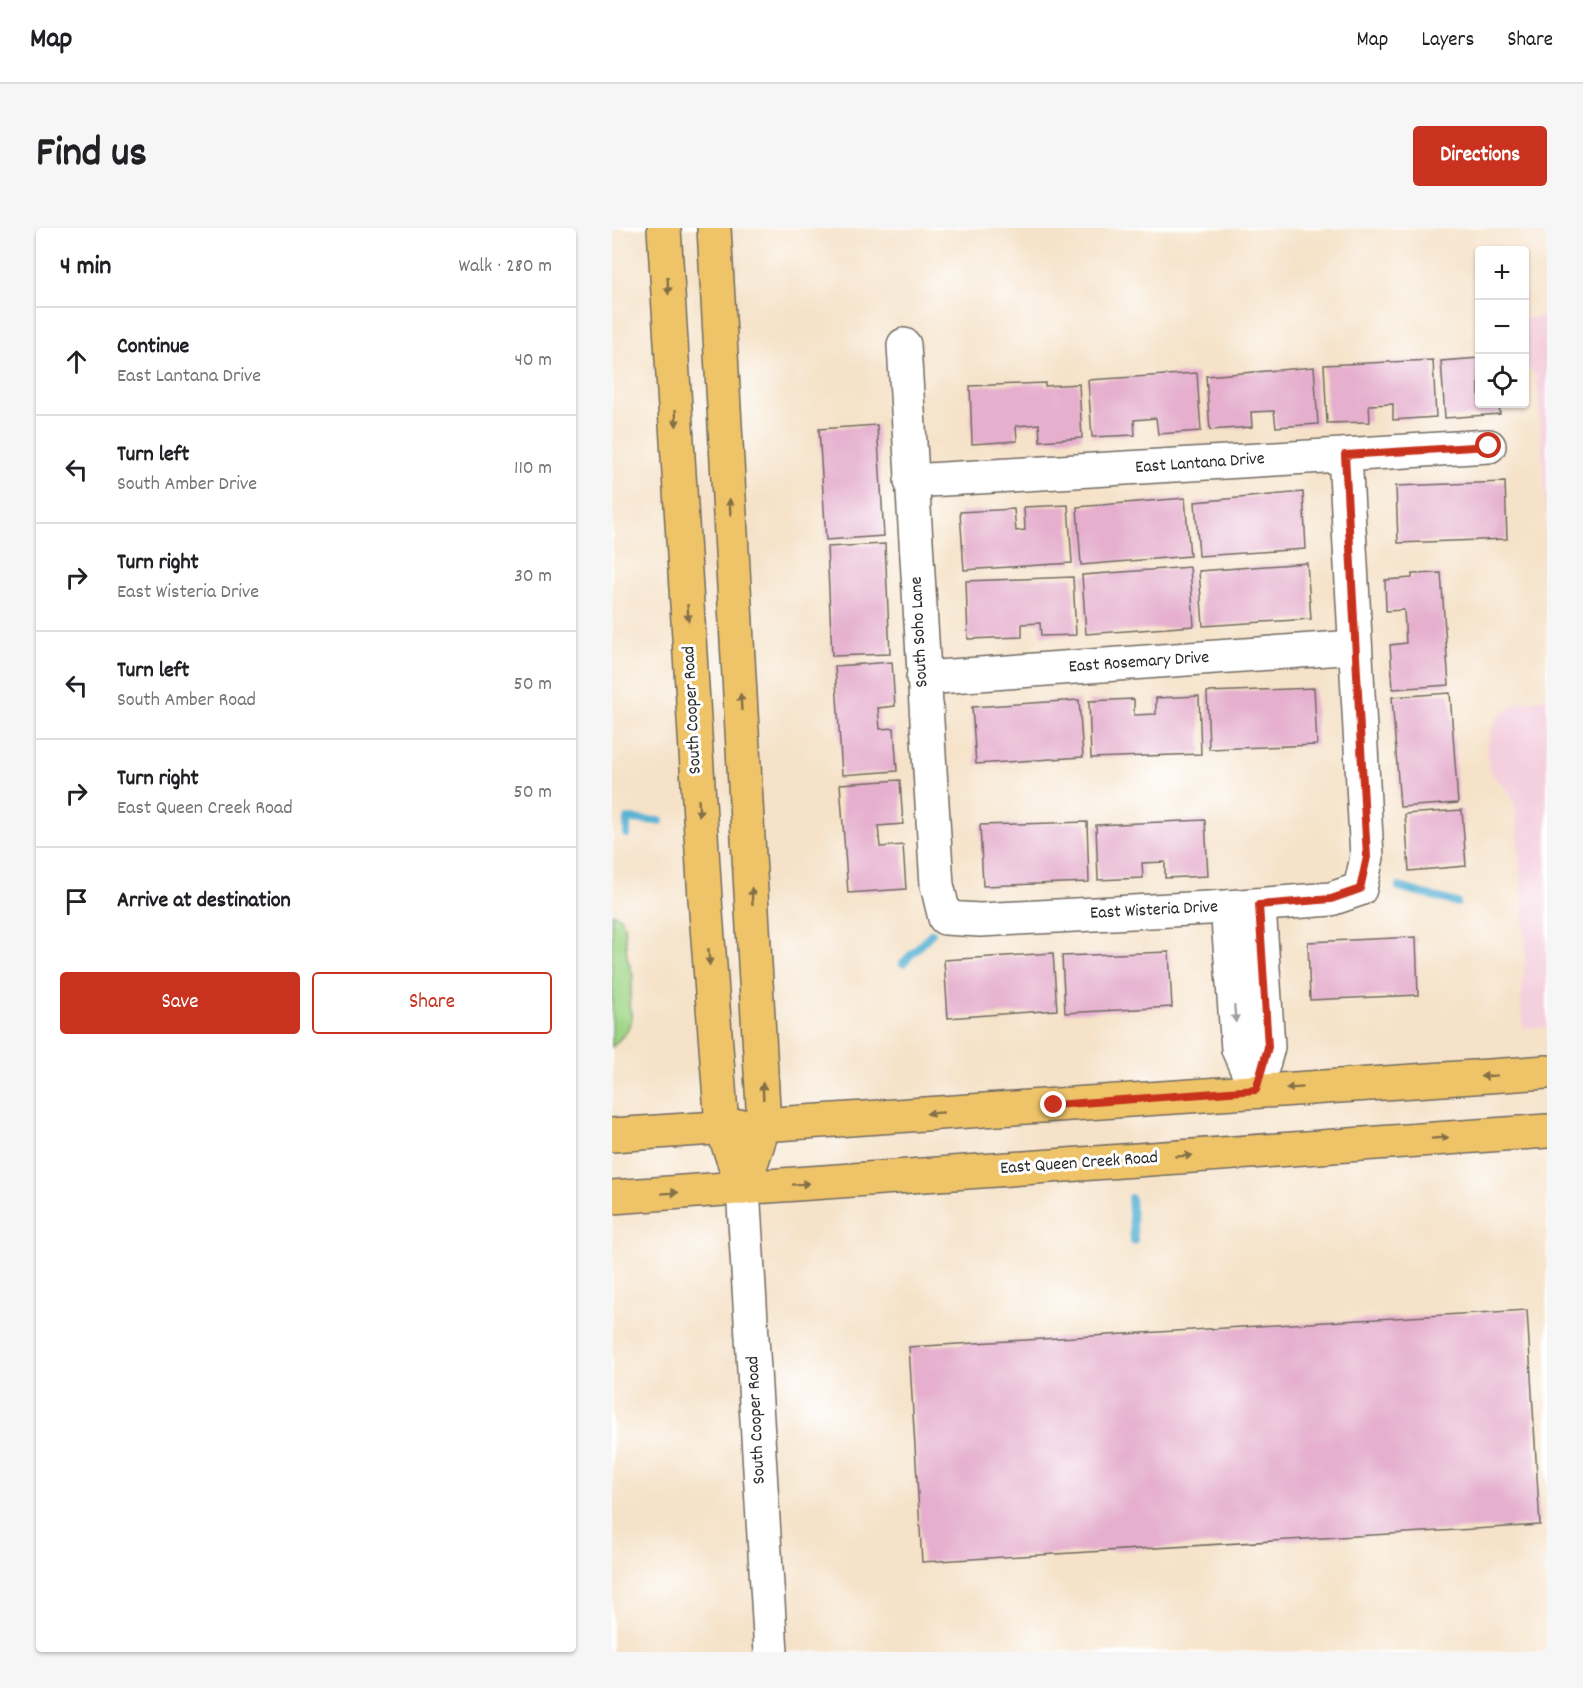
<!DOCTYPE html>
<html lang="en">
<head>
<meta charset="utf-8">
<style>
  body { margin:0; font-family:Dekko,sans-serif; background:#f6f6f6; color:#202124 }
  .controls { position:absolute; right:18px; top:18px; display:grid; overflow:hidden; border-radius:6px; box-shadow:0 2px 4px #0004 }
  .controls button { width:54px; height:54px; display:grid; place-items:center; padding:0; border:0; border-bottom:2px solid #e0e0e0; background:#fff; color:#202124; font:30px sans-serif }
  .stop { position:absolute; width:18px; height:18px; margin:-14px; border:4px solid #c8321e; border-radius:50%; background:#fff }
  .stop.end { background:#c8321e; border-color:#fff; box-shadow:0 2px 6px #0008 }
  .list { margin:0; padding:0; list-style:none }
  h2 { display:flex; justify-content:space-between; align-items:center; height:78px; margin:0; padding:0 24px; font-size:26px }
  h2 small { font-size:20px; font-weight:400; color:#757577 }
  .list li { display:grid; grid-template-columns:39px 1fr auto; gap:18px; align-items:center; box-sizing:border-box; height:108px; padding:0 24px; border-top:2px solid #e0e0e0 }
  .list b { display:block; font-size:22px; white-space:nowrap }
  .list p { margin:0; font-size:20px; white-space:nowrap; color:#757577 }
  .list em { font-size:20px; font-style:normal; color:#757577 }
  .actions { display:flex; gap:12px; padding:18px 24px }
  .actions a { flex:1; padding:14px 0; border:2px solid #c8321e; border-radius:6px; text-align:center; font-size:21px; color:#c8321e }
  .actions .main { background:#c8321e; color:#fff }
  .icon { flex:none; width:33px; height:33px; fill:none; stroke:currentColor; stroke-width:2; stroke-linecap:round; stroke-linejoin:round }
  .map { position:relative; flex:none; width:935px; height:1424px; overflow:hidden; border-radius:6px }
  header { display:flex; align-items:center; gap:36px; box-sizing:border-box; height:84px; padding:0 30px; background:#fff; border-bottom:2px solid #e0e0e0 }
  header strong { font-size:28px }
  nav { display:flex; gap:33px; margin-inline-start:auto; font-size:21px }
  .intro { display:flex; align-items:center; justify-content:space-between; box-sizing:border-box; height:144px; padding:0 36px }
  h1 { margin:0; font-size:42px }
  .button { padding:15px 27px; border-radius:6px; background:#c8321e; color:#fff; font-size:21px; font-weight:700 }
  main { display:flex; gap:36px; padding:0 36px }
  aside { flex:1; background:#fff; border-radius:6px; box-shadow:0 2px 4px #0004 }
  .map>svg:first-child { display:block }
  .built { fill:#f4cfde }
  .green { fill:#9fd586; stroke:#658058; stroke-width:1.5 }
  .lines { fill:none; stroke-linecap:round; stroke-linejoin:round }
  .stream { stroke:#55b0d3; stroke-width:8 }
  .building { fill:#e5afcd }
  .minor-casing { stroke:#726b62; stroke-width:36 }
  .major-casing { stroke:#726b62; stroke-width:36 }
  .minor { stroke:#fff; stroke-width:33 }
  .major { stroke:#efc469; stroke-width:33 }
  .oneway { fill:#837047 }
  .oneway2 { fill:#a0a0a0 }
  .route { stroke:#c8321e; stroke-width:8 }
  .labels { text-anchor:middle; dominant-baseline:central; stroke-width:6; stroke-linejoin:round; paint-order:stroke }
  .street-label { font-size:18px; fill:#2b2b2b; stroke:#fff }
</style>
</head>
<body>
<header>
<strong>Map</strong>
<nav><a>Map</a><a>Layers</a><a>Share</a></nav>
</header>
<div class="intro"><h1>Find us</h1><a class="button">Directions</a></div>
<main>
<aside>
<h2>4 min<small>Walk · 280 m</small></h2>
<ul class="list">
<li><svg class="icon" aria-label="ahead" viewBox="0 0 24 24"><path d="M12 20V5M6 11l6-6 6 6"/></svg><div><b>Continue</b><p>East Lantana Drive</p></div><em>40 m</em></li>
<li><svg class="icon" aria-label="left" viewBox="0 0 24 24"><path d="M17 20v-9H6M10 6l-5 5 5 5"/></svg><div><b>Turn left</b><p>South Amber Drive</p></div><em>110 m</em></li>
<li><svg class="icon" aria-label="right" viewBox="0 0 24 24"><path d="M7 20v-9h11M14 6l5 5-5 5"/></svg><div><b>Turn right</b><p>East Wisteria Drive</p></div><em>30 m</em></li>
<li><svg class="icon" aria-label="left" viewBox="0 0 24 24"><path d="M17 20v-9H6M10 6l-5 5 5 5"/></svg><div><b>Turn left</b><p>South Amber Road</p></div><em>50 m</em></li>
<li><svg class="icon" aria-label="right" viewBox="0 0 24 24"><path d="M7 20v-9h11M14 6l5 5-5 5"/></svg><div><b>Turn right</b><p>East Queen Creek Road</p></div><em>50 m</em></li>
<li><svg class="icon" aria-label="arrive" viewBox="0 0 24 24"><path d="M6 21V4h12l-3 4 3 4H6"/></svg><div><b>Arrive at destination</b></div></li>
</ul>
<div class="actions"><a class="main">Save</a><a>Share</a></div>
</aside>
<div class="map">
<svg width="935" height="1424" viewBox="0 0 935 1424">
  <rect width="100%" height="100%" fill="#fff"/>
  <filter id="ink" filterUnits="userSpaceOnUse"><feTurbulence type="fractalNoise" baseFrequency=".0167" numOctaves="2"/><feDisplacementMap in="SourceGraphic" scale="12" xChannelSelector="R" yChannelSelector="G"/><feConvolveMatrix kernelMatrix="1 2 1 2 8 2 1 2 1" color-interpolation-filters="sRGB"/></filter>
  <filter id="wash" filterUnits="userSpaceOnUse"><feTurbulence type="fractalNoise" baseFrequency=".008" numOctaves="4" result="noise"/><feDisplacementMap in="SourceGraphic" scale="24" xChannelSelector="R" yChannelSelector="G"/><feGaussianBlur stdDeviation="1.35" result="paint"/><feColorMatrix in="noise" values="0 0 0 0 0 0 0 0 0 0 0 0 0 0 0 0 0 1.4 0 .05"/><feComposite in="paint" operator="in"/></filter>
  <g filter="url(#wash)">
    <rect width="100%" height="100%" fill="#f5e2c8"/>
    <g class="built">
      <polygon points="935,89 935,294 925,148 913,136 912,91"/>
      <polygon points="935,468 935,799 911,800 909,774 914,719 904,581 899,567 877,541 875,524 879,502 887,488 905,475 931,471"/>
    </g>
    <polygon class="green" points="0,685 8,689 12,697 15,729 21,748 17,777 20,790 15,803 0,819"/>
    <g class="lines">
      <g class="stream">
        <polyline points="15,606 15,591 48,593"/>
        <polyline points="787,659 845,675"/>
        <polyline points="291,735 320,705"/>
        <polyline points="519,970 522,1013"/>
      </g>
    </g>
    <g id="blocks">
      <g class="building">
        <polygon points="867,130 867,176 887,176 888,186 833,190 829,133"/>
        <polygon points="821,132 824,189 781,192 781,176 757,177 758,194 715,195 712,137"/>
        <polygon points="702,139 706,196 664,199 662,183 639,184 640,199 598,202 594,148"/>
        <polygon points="585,145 589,203 546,206 544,190 522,192 523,207 480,209 476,152"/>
        <polygon points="433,155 433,158 467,156 470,210 428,213 427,196 404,198 405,213 360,216 358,158"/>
        <polygon points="265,197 272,308 214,312 207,201"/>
        <polygon points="893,254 895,311 786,315 784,258"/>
        <polygon points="691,264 694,321 587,328 583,274"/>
        <polygon points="573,270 578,328 469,337 465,279"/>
        <polygon points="456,277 460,335 352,342 348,284 402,281 404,303 413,302 412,279"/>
        <polygon points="273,316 278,426 220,428 215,319"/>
        <polygon points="695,335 699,391 591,398 587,343"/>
        <polygon points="578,339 582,398 474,406 470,347"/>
        <polygon points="829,345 837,457 781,461 778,417 794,415 792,382 774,383 773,352 800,350 800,346"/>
        <polygon points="461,349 464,407 429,408 428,395 410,396 410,409 356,411 354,353"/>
        <polygon points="280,434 283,478 266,480 268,501 282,500 285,543 230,547 223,438"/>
        <polygon points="702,460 705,517 597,521 595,464"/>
        <polygon points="838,465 846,575 788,579 780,469"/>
        <polygon points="587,468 589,526 479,530 477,473 522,471 522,487 544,486 544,470"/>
        <polygon points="467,472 471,529 364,536 360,479"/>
        <polygon points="288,552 291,596 266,598 268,619 291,617 294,661 236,665 228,556"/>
        <polygon points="850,582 854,638 797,643 793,586"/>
        <polygon points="593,592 596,648 553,650 553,634 530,635 531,650 486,652 484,597"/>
        <polygon points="475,594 477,654 371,658 368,597"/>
        <polygon points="804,709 806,767 698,772 696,714"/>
        <polygon points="557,724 560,779 453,785 450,728"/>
        <polygon points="441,725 445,782 336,790 332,732"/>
        <polygon points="915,1082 928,1297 310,1334 297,1119"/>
      </g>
    </g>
  </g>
  <g filter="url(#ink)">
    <use href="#blocks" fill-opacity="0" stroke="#726b62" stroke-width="1.5"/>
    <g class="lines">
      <defs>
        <g id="minor">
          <polyline points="292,117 325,657 333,690 368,692 615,679 719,671 748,661 755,629 733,227"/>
          <polyline points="299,253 877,218"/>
          <polyline points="311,450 743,419"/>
          <polyline points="615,679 626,821 644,862"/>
          <polyline points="644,862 656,819 647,677"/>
          <polyline points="131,960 159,1424"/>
        </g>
        <g id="major">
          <polyline points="52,0 93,671 110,899 131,960"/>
          <polyline points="102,0 152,897 131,960"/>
          <polyline points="0,907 935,844"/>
          <polyline points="0,969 935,903"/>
        </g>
      </defs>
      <use href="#minor" class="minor-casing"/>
      <use href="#major" class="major-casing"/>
      <use href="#minor" class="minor"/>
      <use href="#major" class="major"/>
    </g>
    <defs><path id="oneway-solid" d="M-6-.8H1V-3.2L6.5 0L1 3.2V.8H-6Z" transform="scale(1.5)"/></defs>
    <g class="oneway">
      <use href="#oneway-solid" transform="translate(56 58) rotate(87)"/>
      <use href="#oneway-solid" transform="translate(64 190) rotate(87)"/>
      <use href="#oneway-solid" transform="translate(118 279) rotate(-93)"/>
      <use href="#oneway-solid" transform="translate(76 385) rotate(87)"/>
      <use href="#oneway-solid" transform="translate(129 474) rotate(-93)"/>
      <use href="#oneway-solid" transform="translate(87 580) rotate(87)"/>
      <use href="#oneway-solid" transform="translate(140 668) rotate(-93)"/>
      <use href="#oneway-solid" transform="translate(97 729) rotate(86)"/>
      <use href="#oneway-solid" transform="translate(877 848) rotate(176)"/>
      <use href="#oneway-solid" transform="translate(682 860) rotate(176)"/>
      <use href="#oneway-solid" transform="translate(151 863) rotate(-92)"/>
      <use href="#oneway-solid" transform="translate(323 885) rotate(176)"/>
      <use href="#oneway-solid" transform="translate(828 910) rotate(-4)"/>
      <use href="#oneway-solid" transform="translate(572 928) rotate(-4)"/>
      <use href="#oneway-solid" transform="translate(189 956) rotate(-4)"/>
      <use href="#oneway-solid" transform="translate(58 965) rotate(-4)"/>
    </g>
    <use class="oneway2" href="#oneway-solid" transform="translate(623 786) rotate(85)"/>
  </g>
  <g class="lines" filter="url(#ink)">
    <polyline class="route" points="442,877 644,862 656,819 647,677 719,671 748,661 755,629 733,227 877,218"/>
  </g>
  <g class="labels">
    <g class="street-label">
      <text transform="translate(588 236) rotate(-4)">East Lantana Drive</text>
      <text transform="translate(308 404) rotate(-93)">South Soho Lane</text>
      <text transform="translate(527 435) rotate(-4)">East Rosemary Drive</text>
      <text transform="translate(81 482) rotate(-93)">South Cooper Road</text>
      <text transform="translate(542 683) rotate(-3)">East Wisteria Drive</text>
      <text transform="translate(467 936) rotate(-4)">East Queen Creek Road</text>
      <text transform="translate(145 1192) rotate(-93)">South Cooper Road</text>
    </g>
  </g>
</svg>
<div class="controls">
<button>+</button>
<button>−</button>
<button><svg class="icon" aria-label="locate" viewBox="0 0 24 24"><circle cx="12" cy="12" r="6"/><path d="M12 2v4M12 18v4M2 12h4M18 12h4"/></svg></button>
</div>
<div class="stop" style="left:877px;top:218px"></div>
<div class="stop end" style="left:442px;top:877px"></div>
</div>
</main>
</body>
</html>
